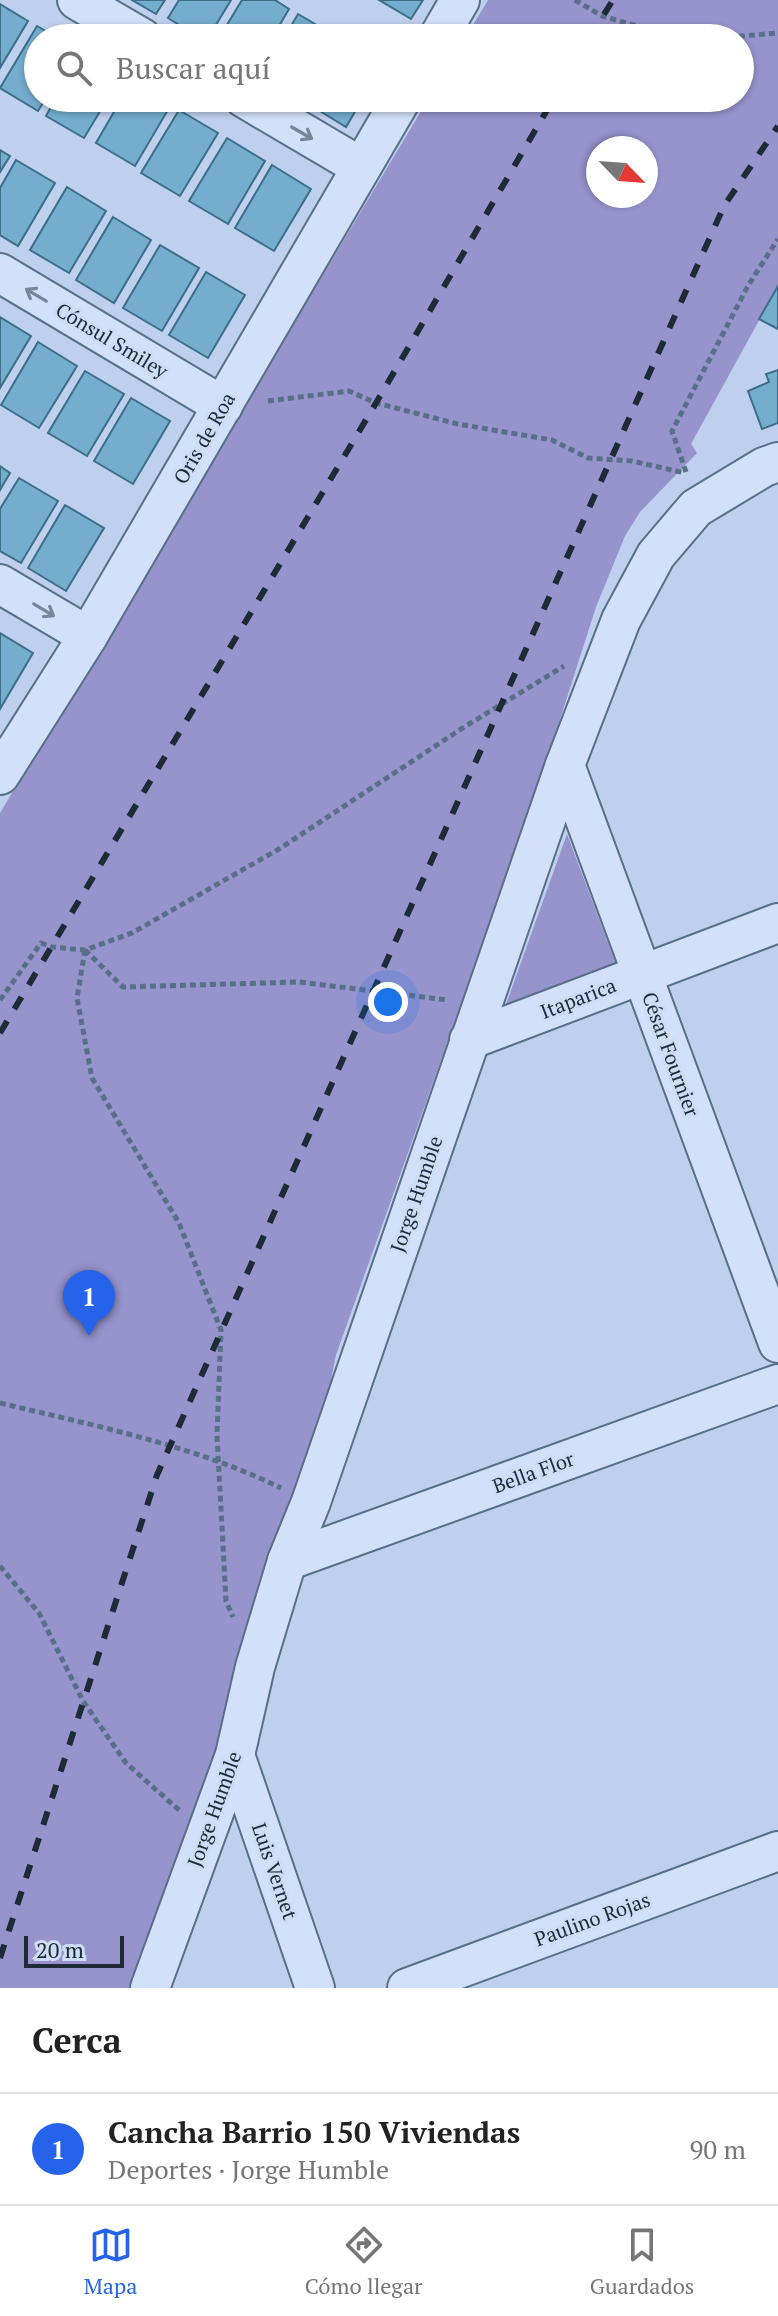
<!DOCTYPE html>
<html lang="es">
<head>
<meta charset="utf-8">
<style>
  body { margin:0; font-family:"PT Serif",serif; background:#f6f6f6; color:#222 }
  .compass { position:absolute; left:586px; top:136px; width:72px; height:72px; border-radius:50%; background:#fff; box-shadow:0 2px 6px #0004; rotate:115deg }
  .scale { position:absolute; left:24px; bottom:20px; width:100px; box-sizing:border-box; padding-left:8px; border:4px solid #1c2b36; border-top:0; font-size:22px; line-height:28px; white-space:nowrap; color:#1c2b36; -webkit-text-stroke:6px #cedcf6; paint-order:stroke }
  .you { position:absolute; left:388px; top:1002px; width:28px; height:28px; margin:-20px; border:6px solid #fff; border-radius:50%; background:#1a73e8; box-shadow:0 0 0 12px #1a73e833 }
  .badge { display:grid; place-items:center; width:52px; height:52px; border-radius:50%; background:#2563eb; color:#fff; font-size:26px; font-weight:700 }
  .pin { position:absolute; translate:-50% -66px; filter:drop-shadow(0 2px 4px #0008) }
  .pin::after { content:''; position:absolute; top:42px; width:28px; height:24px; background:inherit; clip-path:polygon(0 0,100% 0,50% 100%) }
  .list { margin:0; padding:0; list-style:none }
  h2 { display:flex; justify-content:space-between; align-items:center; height:104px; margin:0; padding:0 32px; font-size:34px }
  h2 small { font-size:26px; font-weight:400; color:#767676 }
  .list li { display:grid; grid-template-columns:52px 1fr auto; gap:24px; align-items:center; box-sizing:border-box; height:112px; padding:0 32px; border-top:2px solid #e0e0e0 }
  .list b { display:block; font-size:30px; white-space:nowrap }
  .list p { margin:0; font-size:26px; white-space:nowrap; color:#767676 }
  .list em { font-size:26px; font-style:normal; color:#767676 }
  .icon { flex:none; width:44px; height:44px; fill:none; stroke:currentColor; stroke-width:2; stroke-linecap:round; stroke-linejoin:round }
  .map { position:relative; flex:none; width:778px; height:1988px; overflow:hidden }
  .search { position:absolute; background:#fff; box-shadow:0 2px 6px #0004; left:24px; right:24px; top:24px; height:88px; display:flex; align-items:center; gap:20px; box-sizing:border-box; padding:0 28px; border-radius:44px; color:#767676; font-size:30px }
  .sheet { height:216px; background:#fff }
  nav { display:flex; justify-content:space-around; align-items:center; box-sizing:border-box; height:112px; border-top:2px solid #e0e0e0; background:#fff; font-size:22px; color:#767676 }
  nav a { display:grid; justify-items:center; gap:4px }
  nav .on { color:#2563eb }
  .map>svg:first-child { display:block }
  .green { fill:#9693cd; fill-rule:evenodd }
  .building { fill:#74adce; stroke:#3c6e87; stroke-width:2 }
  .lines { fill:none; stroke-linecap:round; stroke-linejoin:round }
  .minor-casing { stroke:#577087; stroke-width:42 }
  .path { stroke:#577087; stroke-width:5; stroke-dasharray:6 4; stroke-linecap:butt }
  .minor { stroke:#d2e0f9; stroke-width:38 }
  .rail { stroke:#1c2b36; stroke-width:6; stroke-dasharray:14 14; stroke-linecap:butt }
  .oneway { stroke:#778698 }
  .labels { text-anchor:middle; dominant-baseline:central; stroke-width:6; stroke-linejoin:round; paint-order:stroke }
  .street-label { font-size:20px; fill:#1c2b36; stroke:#cedcf6 }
</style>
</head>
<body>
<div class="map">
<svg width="778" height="1988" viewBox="0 0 778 1988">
  <rect width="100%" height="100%" fill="#bfd0ef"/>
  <g class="green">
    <path d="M 488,0 L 778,0 L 778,286 L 691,444 L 697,453 L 640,512 L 625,536 L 596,607 L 539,785 L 336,1355 L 326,1405 L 169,1893 L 135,1988 L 0,1988 L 0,813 L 429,98 L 740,98 L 740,38 L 465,38 ZM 598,148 L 646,148 L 646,196 L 598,196 Z"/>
    <polygon points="567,834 616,964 505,1007"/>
  </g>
  <g class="building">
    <polygon points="132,0 165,0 156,14"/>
    <polygon points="179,0 231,0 208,38 200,38 168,18"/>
    <polygon points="242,0 275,0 289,9 272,38 219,38"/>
    <polygon points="379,0 423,0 411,19"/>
    <polygon points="0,4 28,21 0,68"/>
    <polygon points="298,14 337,37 336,38 284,38"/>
    <polygon points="37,26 58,38 38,38 38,98 46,98 38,111 0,88"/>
    <polygon points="56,98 108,98 84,138 46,116"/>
    <polygon points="122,98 163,98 172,103 135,166 96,143"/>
    <polygon points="310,98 363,98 346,127 307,103"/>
    <polygon points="179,110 218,133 180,196 141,173"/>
    <polygon points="227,138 265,161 228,224 189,201"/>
    <polygon points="0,150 10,156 0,172"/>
    <polygon points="16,160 55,183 18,246 0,235 0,188"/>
    <polygon points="272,165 311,189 274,251 235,228"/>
    <polygon points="67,187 106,211 69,273 30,250"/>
    <polygon points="113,217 151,240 114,303 76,280"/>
    <polygon points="160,245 199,268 162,331 123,308"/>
    <polygon points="206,272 245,295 208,358 169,335"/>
    <polygon points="778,286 778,329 759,319"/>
    <polygon points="0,317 31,336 0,388"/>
    <polygon points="38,342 77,366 39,428 1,405"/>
    <polygon points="778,370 778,423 762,429 748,391 769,382 766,374"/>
    <polygon points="85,371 124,394 87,456 48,433"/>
    <polygon points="131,398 170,421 133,484 94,461"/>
    <polygon points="0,466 10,473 0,490"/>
    <polygon points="19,478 58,501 21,563 0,551 0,509"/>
    <polygon points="65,505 104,528 66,591 28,568"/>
    <polygon points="0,633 33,653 0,709"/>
  </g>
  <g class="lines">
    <defs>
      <g id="minor">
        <polyline points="77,0 142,38"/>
        <polyline points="438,38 460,0"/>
        <polyline points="244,98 361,167"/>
        <polyline points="0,273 223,406"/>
        <polyline points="0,584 88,636"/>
        <polyline points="565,765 778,1343"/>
        <polyline points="0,775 88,636 402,98"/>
        <polyline points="469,1040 778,923"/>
        <polyline points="287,1561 778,1384"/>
        <polyline points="235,1755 315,1988"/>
        <polyline points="150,1988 235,1755 255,1667 287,1561 311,1502 565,765 621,620 656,555 696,508 764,467 778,462"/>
        <polyline points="407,1988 778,1851"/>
      </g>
    </defs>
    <use href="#minor" class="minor-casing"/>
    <g class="path">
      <polyline points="575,0 602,16 679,38"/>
      <polyline points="719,38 778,33"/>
      <polyline points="268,401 349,391 376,403 458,424 552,440 588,458 632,461 685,473"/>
      <polyline points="686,472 672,431 749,284 778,239"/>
      <polyline points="85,950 77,998 92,1078 179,1223 221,1330 217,1435 226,1601 233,1617"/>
      <polyline points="85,950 123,987 299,982 448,1000"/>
      <polyline points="0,1000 41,943 52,947 85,950 132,933 279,849 461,729 564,666"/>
      <path d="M 0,1403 C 92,1425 196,1446 281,1488"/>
      <polyline points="0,1566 39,1613 83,1701 126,1763 180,1811"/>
    </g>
    <use href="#minor" class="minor"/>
    <g class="rail">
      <polyline points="589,38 613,0"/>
      <polyline points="0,1033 376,403 554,98"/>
      <polyline points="0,1958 157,1475 724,206 778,126"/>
    </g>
  </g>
  <defs><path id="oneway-shaft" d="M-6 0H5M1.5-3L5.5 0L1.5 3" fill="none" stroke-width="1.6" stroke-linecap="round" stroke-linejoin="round" transform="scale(2)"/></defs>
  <g class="oneway">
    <use href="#oneway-shaft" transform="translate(302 133) rotate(30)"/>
    <use href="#oneway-shaft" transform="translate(36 295) rotate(-149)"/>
    <use href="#oneway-shaft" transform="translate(44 610) rotate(31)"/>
  </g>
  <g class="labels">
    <g class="street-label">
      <text transform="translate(112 340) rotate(31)">Cónsul Smiley</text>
      <text transform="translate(204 438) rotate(-60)">Oris de Roa</text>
      <text transform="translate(578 998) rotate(-21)">Itaparica</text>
      <text transform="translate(671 1054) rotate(70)">César Fournier</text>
      <text transform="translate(416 1194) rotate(-71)">Jorge Humble</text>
      <text transform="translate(533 1472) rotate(-20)">Bella Flor</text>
      <text transform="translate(214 1809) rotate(-70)">Jorge Humble</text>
      <text transform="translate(275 1871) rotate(71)">Luis Vernet</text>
      <text transform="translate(592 1919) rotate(-20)">Paulino Rojas</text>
    </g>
  </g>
</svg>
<svg class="compass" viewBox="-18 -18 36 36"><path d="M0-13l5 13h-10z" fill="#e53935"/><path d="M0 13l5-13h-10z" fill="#767676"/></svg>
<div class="scale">20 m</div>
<div class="you"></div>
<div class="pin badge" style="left:89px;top:1336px">1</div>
<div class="search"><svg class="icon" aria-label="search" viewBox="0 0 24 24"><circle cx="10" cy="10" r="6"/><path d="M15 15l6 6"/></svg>Buscar aquí</div>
</div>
<section class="sheet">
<h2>Cerca<small></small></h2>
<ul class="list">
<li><span class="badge">1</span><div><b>Cancha Barrio 150 Viviendas</b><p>Deportes · Jorge Humble</p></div><em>90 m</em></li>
</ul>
</section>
<nav>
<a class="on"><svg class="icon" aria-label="map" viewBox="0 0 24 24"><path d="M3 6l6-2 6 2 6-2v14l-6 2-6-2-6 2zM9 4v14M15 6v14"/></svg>Mapa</a>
<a><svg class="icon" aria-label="directions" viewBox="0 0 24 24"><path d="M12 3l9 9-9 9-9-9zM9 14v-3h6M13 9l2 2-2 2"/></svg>Cómo llegar</a>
<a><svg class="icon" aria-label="saved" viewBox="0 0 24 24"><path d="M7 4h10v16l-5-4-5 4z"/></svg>Guardados</a>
</nav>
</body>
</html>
